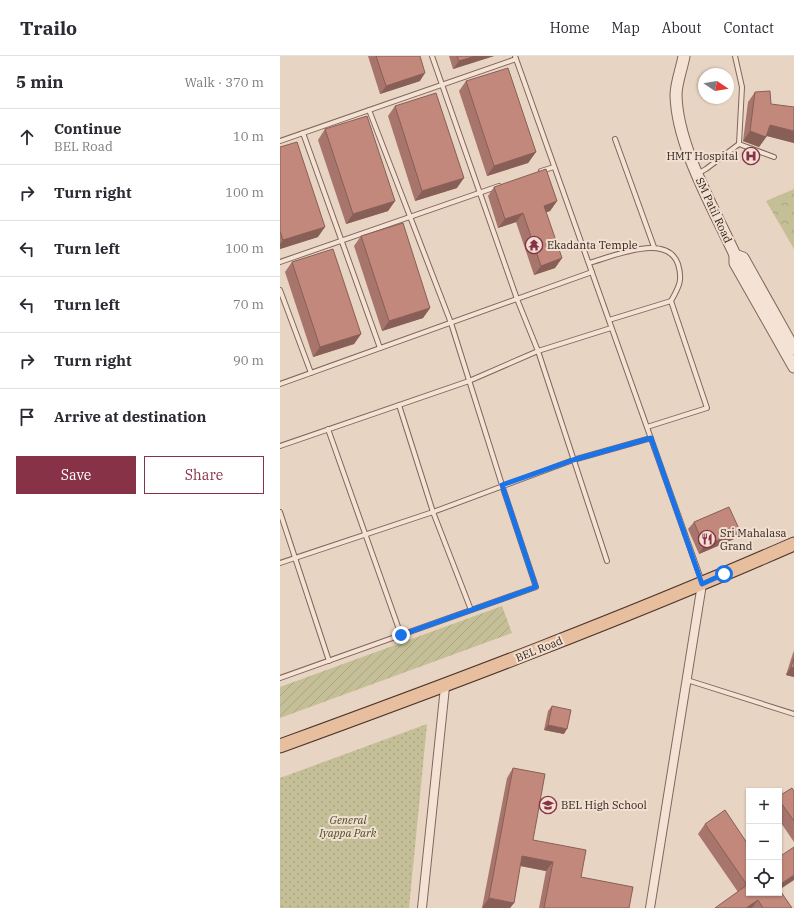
<!DOCTYPE html>
<html lang="en">
<head>
<meta charset="utf-8">
<style>
  body { margin:0; font-family:"IBM Plex Serif",serif; background:#f2f2f3; color:#2b2b33 }
  .controls { position:absolute; right:12px; bottom:12px; display:grid; overflow:hidden; border-radius:0px; box-shadow:0 1px 3px #0004 }
  .controls button { width:36px; height:36px; display:grid; place-items:center; padding:0; border:0; border-bottom:1px solid #e1e1e2; background:#fff; color:#2b2b33; font:20px sans-serif }
  .compass { position:absolute; left:418px; top:12px; width:36px; height:36px; border-radius:50%; background:#fff; box-shadow:0 1px 3px #0004; rotate:102deg }
  .stop { position:absolute; width:12px; height:12px; margin:-9px; border:3px solid #1a73e8; border-radius:50%; background:#fff }
  .stop.end { background:#1a73e8; border-color:#fff; box-shadow:0 1px 4px #0008 }
  .list { margin:0; padding:0; list-style:none }
  h2 { display:flex; justify-content:space-between; align-items:center; height:52px; margin:0; padding:0 16px; font-size:17px }
  h2 small { font-size:13px; font-weight:400; color:#7c7c81 }
  .list li { display:grid; grid-template-columns:26px 1fr auto; gap:12px; align-items:center; box-sizing:border-box; height:56px; padding:0 16px; border-top:1px solid #e1e1e2 }
  .list b { display:block; font-size:15px; white-space:nowrap }
  .list p { margin:0; font-size:13px; white-space:nowrap; color:#7c7c81 }
  .list em { font-size:13px; font-style:normal; color:#7c7c81 }
  .actions { display:flex; gap:8px; padding:12px 16px }
  .actions a { flex:1; padding:9px 0; border:1px solid #883248; border-radius:0px; text-align:center; font-size:14px; color:#883248 }
  .actions .main { background:#883248; color:#fff }
  .icon { flex:none; width:22px; height:22px; fill:none; stroke:currentColor; stroke-width:2; stroke-linecap:round; stroke-linejoin:round }
  .map { position:relative; flex:none; width:514px; height:852px; overflow:hidden }
  header { display:flex; align-items:center; gap:24px; box-sizing:border-box; height:56px; padding:0 20px; background:#fff; border-bottom:1px solid #e1e1e2 }
  header strong { font-size:19px }
  nav { display:flex; gap:22px; margin-inline-start:auto; font-size:14px }
  main { display:flex }
  aside { flex:1; background:#fff }
  .map>svg:first-child { display:block }
  .grass { fill:url(#grass-dots) }
  .forest { fill:url(#forest-crowns) }
  .garden { fill:url(#garden-furrows) }
  .lines { fill:none; stroke-linecap:round; stroke-linejoin:round }
  .service-casing { stroke:#80665b; stroke-width:6 }
  .minor-casing { stroke:#80665b; stroke-width:10 }
  .tertiary-casing { stroke:#80665b; stroke-width:13 }
  .primary-casing { stroke:#4e362f; stroke-width:15 }
  .service { stroke:#f4e3d4; stroke-width:4 }
  .minor { stroke:#f4e3d4; stroke-width:8 }
  .tertiary { stroke:#f4e3d4; stroke-width:11 }
  .primary { stroke:#e8bf9e; stroke-width:13 }
  .wall { fill:#a7756b }
  .shaded-wall { fill:#885f57 }
  .building { fill:#c2887c; stroke:#885f57 }
  .route { stroke:#1a73e8; stroke-width:5 }
  .labels { text-anchor:middle; dominant-baseline:central; stroke-width:4; stroke-linejoin:round; paint-order:stroke }
  .poi-label { font-size:11px; fill:#32231e; stroke:#f1e0d1; text-anchor:start }
  .street-label { font-size:11px; fill:#32231e; stroke:#f1e0d1 }
  .park-label { font-size:11px; font-style:italic; fill:#4b4c27; stroke:#f1e0d1 }
</style>
</head>
<body>
<header>
<strong>Trailo</strong>
<nav><a>Home</a><a>Map</a><a>About</a><a>Contact</a></nav>
</header>
<main>
<aside>
<h2>5 min<small>Walk · 370 m</small></h2>
<ul class="list">
<li><svg class="icon" aria-label="ahead" viewBox="0 0 24 24"><path d="M12 20V5M6 11l6-6 6 6"/></svg><div><b>Continue</b><p>BEL Road</p></div><em>10 m</em></li>
<li><svg class="icon" aria-label="right" viewBox="0 0 24 24"><path d="M7 20v-9h11M14 6l5 5-5 5"/></svg><div><b>Turn right</b></div><em>100 m</em></li>
<li><svg class="icon" aria-label="left" viewBox="0 0 24 24"><path d="M17 20v-9H6M10 6l-5 5 5 5"/></svg><div><b>Turn left</b></div><em>100 m</em></li>
<li><svg class="icon" aria-label="left" viewBox="0 0 24 24"><path d="M17 20v-9H6M10 6l-5 5 5 5"/></svg><div><b>Turn left</b></div><em>70 m</em></li>
<li><svg class="icon" aria-label="right" viewBox="0 0 24 24"><path d="M7 20v-9h11M14 6l5 5-5 5"/></svg><div><b>Turn right</b></div><em>90 m</em></li>
<li><svg class="icon" aria-label="arrive" viewBox="0 0 24 24"><path d="M6 21V4h12l-3 4 3 4H6"/></svg><div><b>Arrive at destination</b></div></li>
</ul>
<div class="actions"><a class="main">Save</a><a>Share</a></div>
</aside>
<div class="map">
<svg width="514" height="852" viewBox="0 0 514 852">
  <defs>
    <pattern id="grass-dots" width="8" height="8" patternUnits="userSpaceOnUse"><rect width="8" height="8" fill="#c5bf98"/><path d="M2 2h.1M6 6h.1" fill="none" stroke="#aaa483" stroke-width="1.8" stroke-linecap="round"/></pattern>
    <pattern id="forest-crowns" width="20" height="18" patternUnits="userSpaceOnUse"><rect width="20" height="18" fill="#c5bf98"/><path d="M2 6a3 3 0 1 1 6 0M12 15a3 3 0 1 1 6 0" fill="none" stroke="#aaa483"/></pattern>
    <pattern id="garden-furrows" width="10" height="10" patternUnits="userSpaceOnUse"><rect width="10" height="10" fill="#c5bf98"/><path d="M-1 1l2-2M0 10L10 0M9 11l2-2" fill="none" stroke="#aaa483"/></pattern>
  </defs>
  <rect width="100%" height="100%" fill="#e8d4c2"/>
  <polygon class="grass" points="147,668 129,852 0,852 0,722"/>
  <polygon class="forest" points="514,133 514,193 486,145"/>
  <polygon class="garden" points="222,550 232,577 0,662 0,631"/>
  <g class="lines">
    <defs>
      <g id="service">
        <polyline points="152,0 237,243 258,295 327,505"/>
        <polyline points="235,0 422,526"/>
        <polyline points="455,0 462,31 459,88 494,101"/>
        <polyline points="23,77 100,292"/>
        <polyline points="335,83 374,191"/>
        <polyline points="0,85 236,3"/>
        <polyline points="261,115 274,111"/>
        <polyline points="417,118 426,113 459,88"/>
        <polyline points="0,206 219,130"/>
        <path d="M 309,207 C 331,201 387,176 398,208 C 403,224 399,231 391,245 L 329,264"/>
        <polyline points="0,234 31,317"/>
        <polyline points="0,328 312,216"/>
        <polyline points="119,349 153,456 191,554"/>
        <polyline points="367,371 427,352 391,245"/>
        <polyline points="48,373 121,579"/>
        <polyline points="0,390 189,325 258,295 331,272"/>
        <polyline points="0,456 49,605"/>
        <polyline points="0,507 153,456 293,404 371,382"/>
        <polyline points="0,622 256,531 222,429 171,267 89,54"/>
        <polyline points="407,624 514,658"/>
      </g>
      <g id="minor">
        <polyline points="142,852 165,631"/>
        <polyline points="370,852 422,528"/>
      </g>
      <g id="tertiary">
        <path d="M 404,0 C 402,12 396,27 396,39 C 397,90 434,153 455,199 L 463,202 L 514,293"/>
        <polyline points="455,199 455,207 514,311"/>
      </g>
      <path id="primary" d="M 0,690 C 173,627 345,562 514,488"/>
    </defs>
    <use href="#service" class="service-casing"/>
    <use href="#minor" class="minor-casing"/>
    <use href="#tertiary" class="tertiary-casing"/>
    <use href="#primary" class="primary-casing"/>
    <use href="#service" class="service"/>
    <use href="#minor" class="minor"/>
    <use href="#tertiary" class="tertiary"/>
    <use href="#primary" class="primary"/>
  </g>
  <g class="wall">
    <polygon points="88,0 140,0 140,25 100,38"/>
    <polygon points="169,0 214,0 173,13"/>
    <polygon points="186,25 256,96 248,107 207,120 179,35"/>
    <polygon points="475,36 491,48 514,87 487,80 479,91 463,85 468,46"/>
    <polygon points="115,50 177,132 135,145 108,60"/>
    <polygon points="45,73 115,145 108,155 66,168 38,84"/>
    <polygon points="0,91 38,181 0,193"/>
    <polygon points="214,131 277,145 270,155 266,156 282,202 275,212 254,219 236,166 218,172 208,140"/>
    <polygon points="81,180 150,252 143,262 102,275 74,190"/>
    <polygon points="12,206 81,278 74,288 33,301 5,216"/>
    <polygon points="414,466 454,483 419,498 408,473"/>
    <polygon points="514,595 514,621 506,619 513,597"/>
    <polygon points="272,650 284,678 264,674 268,655"/>
    <polygon points="233,712 253,784 301,821 349,852 259,852 266,815 240,810 234,847 230,852 202,852 227,722"/>
    <polygon points="514,735 514,786 499,764 499,740"/>
    <polygon points="425,768 499,834 512,852 435,852 458,836 418,778"/>
  </g>
  <g class="shaded-wall">
    <polygon points="195,0 214,0 173,13 179,5"/>
    <polygon points="145,17 140,25 100,38 106,30"/>
    <polygon points="490,69 514,75 514,87 483,79"/>
    <polygon points="470,75 486,81 479,91 463,85"/>
    <polygon points="256,96 248,107 207,120 214,110"/>
    <polygon points="184,122 177,132 135,145 142,135"/>
    <polygon points="115,145 108,155 66,168 73,158"/>
    <polygon points="277,145 270,155 258,159 264,150"/>
    <polygon points="243,157 236,166 218,172 225,163"/>
    <polygon points="45,171 38,181 0,193 0,188 3,184"/>
    <polygon points="282,202 275,212 254,219 261,210"/>
    <polygon points="150,252 143,262 102,275 109,265"/>
    <polygon points="81,278 74,288 33,301 40,291"/>
    <polygon points="460,475 454,483 419,498 424,490"/>
    <polygon points="511,611 514,612 514,621 506,619"/>
    <polygon points="268,669 287,673 284,678 264,674"/>
    <polygon points="242,800 273,806 266,815 236,809"/>
    <polygon points="514,819 514,824 499,834 499,829"/>
    <polygon points="209,842 234,847 230,852 202,852"/>
    <polygon points="478,844 472,852 466,852"/>
  </g>
  <g class="building">
    <polygon points="96,0 140,0 145,17 106,30"/>
    <polygon points="177,0 195,0 179,5"/>
    <polygon points="228,12 256,96 214,110 186,25"/>
    <polygon points="490,35 491,48 514,51 514,75 490,69 486,81 470,75 475,36"/>
    <polygon points="156,37 184,122 142,135 115,50"/>
    <polygon points="87,60 115,145 73,158 45,73"/>
    <polygon points="17,86 45,171 3,184 0,175 0,91"/>
    <polygon points="266,113 277,145 264,150 282,202 261,210 243,157 225,163 214,131"/>
    <polygon points="123,167 150,252 109,265 81,180"/>
    <polygon points="53,193 81,278 40,291 12,206"/>
    <polygon points="449,451 460,475 424,490 414,466"/>
    <polygon points="514,602 514,612 511,611"/>
    <polygon points="272,650 291,654 287,673 268,669"/>
    <polygon points="233,712 265,718 253,784 306,794 301,821 353,831 349,852 264,852 273,806 242,800 234,847 209,842"/>
    <polygon points="512,732 514,735 514,765 499,744 499,740"/>
    <polygon points="445,754 469,790 469,837 499,837 499,833 512,852 483,852 478,844 466,852 435,852 467,829 425,768"/>
    <polygon points="514,791 514,819 499,829 499,801"/>
  </g>
  <g class="lines">
    <polyline class="route" points="121,579 256,531 222,429 293,404 371,382 422,528 444,518"/>
  </g>
  <defs>
    <symbol id="hospital-ring" viewBox="-11 -11 22 22"><circle r="9.5" fill="#f1e0d1" stroke="#883248" stroke-width="1.5"/><path d="M-5-5h3v3.5h4V-5h3V5h-3V1.5h-4V5h-3Z" fill="#883248"/></symbol>
    <symbol id="temple-ring" viewBox="-11 -11 22 22"><circle r="9.5" fill="#f1e0d1" stroke="#883248" stroke-width="1.5"/><path d="M0-6L5-2H3V0L6.5 2.5H4V6H1.5V3h-3V6H-4V2.5H-6.5L-3 0V-2H-5Z" fill="#883248"/></symbol>
    <symbol id="restaurant-ring" viewBox="-11 -11 22 22"><circle r="9.5" fill="#f1e0d1" stroke="#883248" stroke-width="1.5"/><path d="M-5-6h1v4h1v-4h1v4h1v-4h1v5L-1.5 .5V6h-2V.5L-5-1ZM5-6V6H3V1.5H1.5Q1.5-4 5-6Z" fill="#883248"/></symbol>
    <symbol id="school-ring" viewBox="-11 -11 22 22"><circle r="9.5" fill="#f1e0d1" stroke="#883248" stroke-width="1.5"/><path d="M0-5L7-2L0 1L-7-2ZM-4 1L0 2.5L4 1V4Q0 6-4 4Z" fill="#883248"/></symbol>
  </defs>
  <g fill-rule="evenodd">
    <use href="#hospital-ring" x="461" y="90" width="20" height="20"/>
    <use href="#temple-ring" x="244" y="179" width="20" height="20"/>
    <use href="#restaurant-ring" x="417" y="473" width="20" height="20"/>
    <use href="#school-ring" x="258" y="739" width="20" height="20"/>
  </g>
  <g class="labels">
    <g class="poi-label">
      <text x="458" y="100" text-anchor="end">HMT Hospital</text>
      <text x="267" y="189">Ekadanta Temple</text>
      <text x="440" y="477">Sri Mahalasa<tspan x="440" dy="13">Grand</tspan></text>
      <text x="281" y="749">BEL High School</text>
    </g>
    <g class="street-label">
      <text transform="translate(434 154) rotate(65)">SM Patil Road</text>
      <text transform="translate(259 593) rotate(-22)">BEL Road</text>
    </g>
    <g class="park-label">
      <text x="68" y="764">General<tspan x="68" dy="13">Iyappa Park</tspan></text>
    </g>
  </g>
</svg>
<div class="controls">
<button>+</button>
<button>−</button>
<button><svg class="icon" aria-label="locate" viewBox="0 0 24 24"><circle cx="12" cy="12" r="6"/><path d="M12 2v4M12 18v4M2 12h4M18 12h4"/></svg></button>
</div>
<svg class="compass" viewBox="-18 -18 36 36"><path d="M0-13l5 13h-10z" fill="#e53935"/><path d="M0 13l5-13h-10z" fill="#7c7c81"/></svg>
<div class="stop" style="left:444px;top:518px"></div>
<div class="stop end" style="left:121px;top:579px"></div>
</div>
</main>
</body>
</html>
